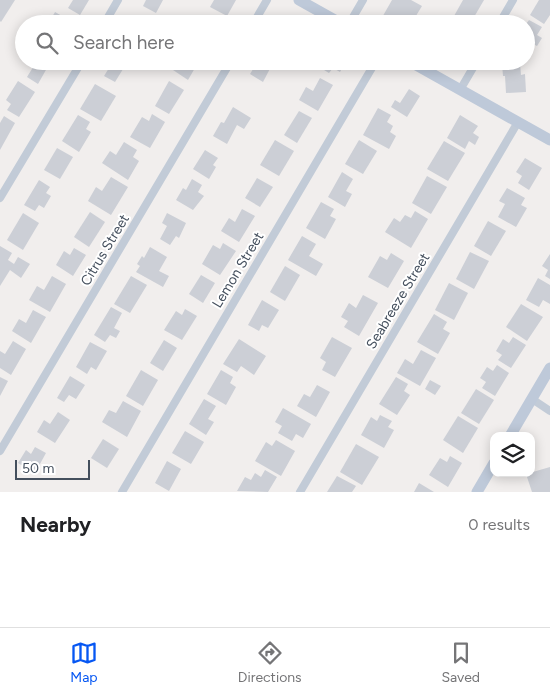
<!DOCTYPE html>
<html lang="en">
<head>
<meta charset="utf-8">
<style>
  body { margin:0; font-family:Figtree,sans-serif; background:#f6f6f6; color:#202124 }
  .controls { position:absolute; right:15px; bottom:15px; display:grid; overflow:hidden; border-radius:10px; box-shadow:0 2px 12px #0003 }
  .controls button { width:45px; height:45px; display:grid; place-items:center; padding:0; border:0; border-bottom:1px solid #e0e0e0; background:#fff; color:#202124; font:25px sans-serif }
  .scale { position:absolute; left:15px; bottom:12px; width:75px; box-sizing:border-box; padding-left:5px; border:2px solid #444f5d; border-top:0; font-size:14px; line-height:18px; white-space:nowrap; color:#444f5d; -webkit-text-stroke:4px #fff; paint-order:stroke }
  .list { margin:0; padding:0; list-style:none }
  h2 { display:flex; justify-content:space-between; align-items:center; height:65px; margin:0; padding:0 20px; font-size:21px }
  h2 small { font-size:16px; font-weight:400; color:#757577 }
  .icon { flex:none; width:28px; height:28px; fill:none; stroke:currentColor; stroke-width:2; stroke-linecap:round; stroke-linejoin:round }
  .map { position:relative; flex:none; width:550px; height:492px; overflow:hidden }
  .search { position:absolute; background:#fff; box-shadow:0 2px 12px #0003; left:15px; right:15px; top:15px; height:55px; display:flex; align-items:center; gap:12px; box-sizing:border-box; padding:0 18px; border-radius:28px; color:#757577; font-size:19px }
  .sheet { height:135px; background:#fff }
  nav { display:flex; justify-content:space-around; align-items:center; box-sizing:border-box; height:70px; border-top:1px solid #e0e0e0; background:#fff; font-size:14px; color:#757577 }
  nav a { display:grid; justify-items:center; gap:2px }
  nav .on { color:#0657f3 }
  .map>svg:first-child { display:block }
  .building { fill:#cccfd6 }
  .lines { fill:none; stroke-linecap:round; stroke-linejoin:round }
  .street { stroke:#c2cbd7; stroke-width:8 }
  .secondary { stroke:#bec9d9; stroke-width:11 }
  .labels { text-anchor:middle; dominant-baseline:central; stroke-width:4; stroke-linejoin:round; paint-order:stroke }
  .street-label { font-size:14px; fill:#444f5d; stroke:#fff }
</style>
</head>
<body>
<div class="map">
<svg width="550" height="492" viewBox="0 0 550 492">
  <rect width="100%" height="100%" fill="#f1eeed"/>
  <g class="building">
    <polygon points="0,0 15,0 1,22 0,21"/>
    <polygon points="73,0 89,0 80,15 68,8"/>
    <polygon points="146,0 163,0 156,13 143,6"/>
    <polygon points="214,0 236,0 227,16 210,7"/>
    <polygon points="392,0 411,0 422,6 411,24 400,19 397,24 386,24 380,21"/>
    <polygon points="463,0 484,0 470,24 467,24 454,16"/>
    <polygon points="539,0 550,0 550,15 544,24 530,15"/>
    <polygon points="55,12 69,20 66,24 48,24"/>
    <polygon points="283,16 298,24 279,24"/>
    <polygon points="529,20 542,27 537,35 542,38 537,46 533,44 526,55 526,24"/>
    <polygon points="31,61 51,61 38,84 27,77 35,64"/>
    <polygon points="106,61 128,61 115,82 104,76 109,68 103,65"/>
    <polygon points="179,61 199,61 188,80 173,70"/>
    <polygon points="258,61 274,61 263,82 250,74"/>
    <polygon points="309,61 346,61 340,72 333,68 329,73"/>
    <polygon points="520,63 521,75 525,74 526,92 506,93 505,76 503,76 502,64"/>
    <polygon points="320,78 333,85 318,111 299,100 306,87 313,91"/>
    <polygon points="18,81 35,92 19,117 7,110 11,104 6,100"/>
    <polygon points="169,81 184,90 169,114 155,106"/>
    <polygon points="95,84 116,96 101,121 80,109"/>
    <polygon points="409,89 420,96 407,117 391,107 395,100 400,103"/>
    <polygon points="233,107 251,118 244,129 237,125 227,144 213,136 221,122 224,123"/>
    <polygon points="378,108 391,115 387,122 393,126 390,132 396,136 389,149 363,135"/>
    <polygon points="299,111 312,118 297,143 284,135"/>
    <polygon points="152,114 165,122 150,148 130,137 142,117 149,121"/>
    <polygon points="78,115 90,122 86,129 91,132 79,152 62,141"/>
    <polygon points="460,115 478,126 473,133 479,137 475,145 469,141 465,149 447,138"/>
    <polygon points="4,116 15,123 0,150 0,123"/>
    <polygon points="275,140 294,151 279,176 260,165"/>
    <polygon points="359,140 377,151 363,174 345,164"/>
    <polygon points="444,141 465,153 448,181 427,169"/>
    <polygon points="124,142 137,150 133,157 139,161 128,180 102,163 110,151 116,155"/>
    <polygon points="57,148 73,157 60,179 44,170"/>
    <polygon points="205,150 218,158 213,165 216,167 209,179 193,169"/>
    <polygon points="525,158 542,168 529,190 518,183 522,176 516,172"/>
    <polygon points="342,172 353,179 346,191 352,194 345,207 328,197"/>
    <polygon points="427,176 447,187 431,214 412,203"/>
    <polygon points="111,177 128,187 111,215 88,201 96,187 102,191"/>
    <polygon points="257,178 273,187 260,207 245,198"/>
    <polygon points="192,179 202,185 198,192 204,196 193,210 176,200 183,188 186,190"/>
    <polygon points="39,180 50,187 46,193 51,196 44,208 39,205 35,211 24,205"/>
    <polygon points="507,188 525,198 521,205 527,208 516,227 498,217 505,204 499,201"/>
    <polygon points="321,202 334,209 330,216 336,219 325,239 306,228"/>
    <polygon points="242,209 255,216 239,242 221,231 229,218 235,222"/>
    <polygon points="415,211 428,219 411,248 385,232 394,218 400,222 405,215 411,218"/>
    <polygon points="90,212 105,222 89,247 74,237"/>
    <polygon points="23,213 39,223 23,250 7,240"/>
    <polygon points="167,213 186,223 179,238 176,236 170,245 160,239 167,226 162,223"/>
    <polygon points="488,221 506,231 491,256 474,246"/>
    <polygon points="302,236 316,244 309,256 323,264 316,276 288,260"/>
    <polygon points="223,243 236,251 220,275 202,264 213,245 220,249"/>
    <polygon points="0,246 12,253 8,260 14,264 18,257 30,264 21,278 10,270 0,286"/>
    <polygon points="150,247 167,257 159,271 169,276 163,287 136,272 140,266 137,264 142,256 144,258"/>
    <polygon points="74,248 86,255 73,276 56,265 64,251 70,255"/>
    <polygon points="470,252 489,261 474,289 456,279"/>
    <polygon points="391,253 404,261 388,288 368,277 380,256 387,260"/>
    <polygon points="550,254 550,279 545,276 548,270 542,266"/>
    <polygon points="285,266 300,275 285,301 270,292"/>
    <polygon points="201,275 215,283 203,303 189,294"/>
    <polygon points="52,276 66,284 50,312 29,300 37,286 44,290"/>
    <polygon points="131,276 147,285 130,313 114,304"/>
    <polygon points="538,278 550,285 550,304 543,300 539,307 526,300"/>
    <polygon points="449,283 468,293 454,320 435,310"/>
    <polygon points="363,295 378,303 359,336 344,327 348,321 341,317 349,303 356,308"/>
    <polygon points="262,300 279,310 268,328 262,325 259,331 248,325"/>
    <polygon points="521,304 543,317 527,341 506,327"/>
    <polygon points="111,307 122,313 114,328 120,331 116,338 110,335 105,342 94,335"/>
    <polygon points="185,309 197,316 182,340 164,330 176,311 182,315"/>
    <polygon points="33,310 46,317 31,343 12,331 19,319 26,323"/>
    <polygon points="434,314 447,322 443,329 450,333 438,354 417,342"/>
    <polygon points="332,337 352,348 335,377 322,370 326,362 320,358"/>
    <polygon points="513,337 526,345 511,368 498,360 502,355 496,351 503,339 509,343"/>
    <polygon points="239,339 266,356 254,375 241,366 237,372 223,364"/>
    <polygon points="164,340 177,348 163,371 150,363"/>
    <polygon points="13,341 26,349 11,375 0,368 0,351 5,354"/>
    <polygon points="90,342 107,351 96,370 91,367 87,374 76,367"/>
    <polygon points="421,350 436,358 420,386 397,373 405,359 413,364"/>
    <polygon points="497,365 509,373 495,396 482,388 486,382 480,378 487,367 493,371"/>
    <polygon points="141,370 158,380 143,406 126,396"/>
    <polygon points="221,370 233,377 230,383 236,387 226,405 207,394"/>
    <polygon points="70,376 85,385 76,399 69,395 64,402 57,398"/>
    <polygon points="0,377 8,381 0,396"/>
    <polygon points="396,377 408,384 404,391 410,395 397,415 379,404"/>
    <polygon points="430,380 441,386 435,395 425,389"/>
    <polygon points="317,385 330,392 316,417 297,406 304,394 310,397"/>
    <polygon points="476,389 494,400 479,424 461,413"/>
    <polygon points="204,399 216,406 208,419 214,422 206,435 189,424"/>
    <polygon points="123,401 141,411 127,437 102,422 109,410 116,413"/>
    <polygon points="283,408 311,424 303,438 296,434 292,441 278,433 282,426 275,422"/>
    <polygon points="58,412 70,420 55,443 37,432 44,420 50,424"/>
    <polygon points="380,415 392,421 388,427 394,430 384,448 361,435 371,417 377,421"/>
    <polygon points="458,416 478,428 463,453 443,440"/>
    <polygon points="185,431 204,442 191,464 172,453"/>
    <polygon points="103,439 119,449 107,468 91,458"/>
    <polygon points="276,440 295,451 281,476 255,461 266,442 272,446"/>
    <polygon points="356,444 379,457 362,485 340,472"/>
    <polygon points="35,447 46,453 35,473 18,463 26,450 31,454"/>
    <polygon points="450,456 462,463 448,487 429,475 440,458 447,462"/>
    <polygon points="167,461 181,469 169,491 155,483"/>
    <polygon points="550,467 550,492 532,492 526,474"/>
    <polygon points="265,470 277,477 268,492 237,491 245,477 251,480 255,473 261,477"/>
    <polygon points="337,476 356,486 352,492 327,492"/>
    <polygon points="419,483 434,492 414,492"/>
  </g>
  <g class="lines">
    <g class="street">
      <polyline points="104,24 118,0"/>
      <polyline points="253,24 267,0"/>
      <polyline points="349,24 363,0"/>
      <polyline points="499,24 513,0"/>
      <polyline points="460,90 477,61"/>
      <polyline points="0,198 82,61"/>
      <polyline points="532,399 550,411"/>
      <polyline points="0,451 231,61"/>
      <polyline points="122,492 376,61"/>
      <polyline points="300,492 518,122"/>
    </g>
    <g class="secondary">
      <polyline points="299,0 342,24"/>
      <polyline points="409,61 550,140"/>
      <polyline points="510,436 550,368"/>
      <polyline points="477,492 494,463"/>
    </g>
  </g>
  <g class="labels">
    <g class="street-label">
      <text transform="translate(105 250) rotate(-59)">Citrus Street</text>
      <text transform="translate(238 270) rotate(-59)">Lemon Street</text>
      <text transform="translate(398 301) rotate(-59)">Seabreeze Street</text>
    </g>
  </g>
</svg>
<div class="controls">
<button><svg class="icon" aria-label="layers" viewBox="0 0 24 24"><path d="M12 4l9 5-9 5-9-5zM3 14l9 5 9-5"/></svg></button>
</div>
<div class="scale">50 m</div>
<div class="search"><svg class="icon" aria-label="search" viewBox="0 0 24 24"><circle cx="10" cy="10" r="6"/><path d="M15 15l6 6"/></svg>Search here</div>
</div>
<section class="sheet">
<h2>Nearby<small>0 results</small></h2>
<ul class="list">
</ul>
</section>
<nav>
<a class="on"><svg class="icon" aria-label="map" viewBox="0 0 24 24"><path d="M3 6l6-2 6 2 6-2v14l-6 2-6-2-6 2zM9 4v14M15 6v14"/></svg>Map</a>
<a><svg class="icon" aria-label="directions" viewBox="0 0 24 24"><path d="M12 3l9 9-9 9-9-9zM9 14v-3h6M13 9l2 2-2 2"/></svg>Directions</a>
<a><svg class="icon" aria-label="saved" viewBox="0 0 24 24"><path d="M7 4h10v16l-5-4-5 4z"/></svg>Saved</a>
</nav>
</body>
</html>
